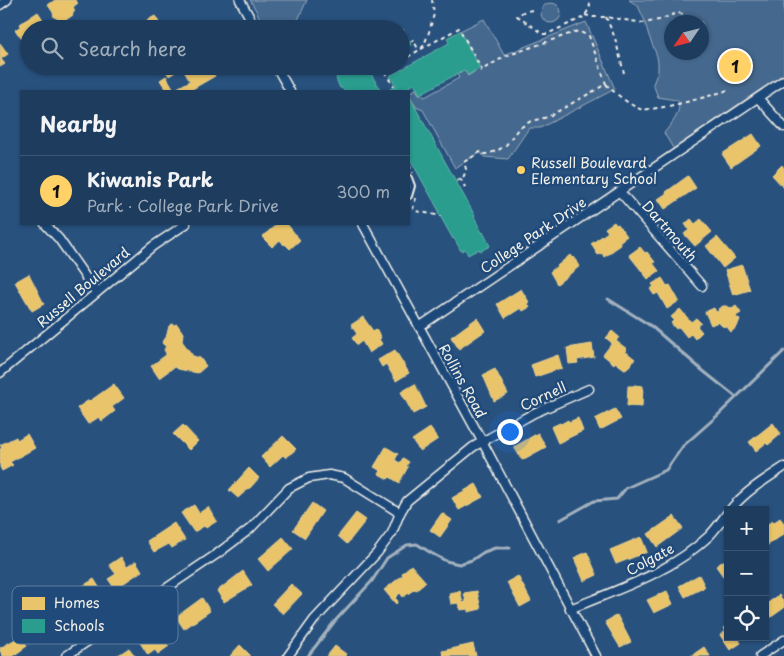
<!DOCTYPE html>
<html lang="en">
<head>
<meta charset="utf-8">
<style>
  body { margin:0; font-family:"Playpen Sans",sans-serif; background:#264464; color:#f1f3f6 }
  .controls { position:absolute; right:15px; bottom:15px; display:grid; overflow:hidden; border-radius:0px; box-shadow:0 1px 4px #0004 }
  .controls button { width:45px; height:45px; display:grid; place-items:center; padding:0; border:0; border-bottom:1px solid #3c5673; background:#1e3d5e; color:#f1f3f6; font:25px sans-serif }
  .compass { position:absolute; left:664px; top:15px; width:45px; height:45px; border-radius:50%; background:#1e3d5e; box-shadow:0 1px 4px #0004; rotate:235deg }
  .you { position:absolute; left:509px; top:431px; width:18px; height:18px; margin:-12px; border:4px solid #fff; border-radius:50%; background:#1a73e8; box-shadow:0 0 0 8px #1a73e833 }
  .badge { display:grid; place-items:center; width:32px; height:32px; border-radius:50%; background:#ffd166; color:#111; font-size:16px; font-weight:700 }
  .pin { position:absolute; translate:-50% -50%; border:2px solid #fff; box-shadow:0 1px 5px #0006 }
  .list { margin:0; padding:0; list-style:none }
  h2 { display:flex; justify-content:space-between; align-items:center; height:65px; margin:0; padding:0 20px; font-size:21px }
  h2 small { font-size:16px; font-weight:400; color:#a1aebc }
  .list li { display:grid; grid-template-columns:32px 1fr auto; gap:15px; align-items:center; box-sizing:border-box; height:70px; padding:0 20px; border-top:1px solid #3c5673 }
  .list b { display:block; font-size:19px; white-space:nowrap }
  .list p { margin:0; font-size:16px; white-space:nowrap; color:#a1aebc }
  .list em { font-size:16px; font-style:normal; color:#a1aebc }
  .icon { flex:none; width:28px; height:28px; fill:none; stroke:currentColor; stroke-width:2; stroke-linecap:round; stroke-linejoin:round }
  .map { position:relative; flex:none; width:784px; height:656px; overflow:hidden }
  .search { position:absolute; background:#1e3d5e; box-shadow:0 1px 4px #0004; left:20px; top:20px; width:390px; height:55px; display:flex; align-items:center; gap:12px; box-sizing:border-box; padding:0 18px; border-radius:28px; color:#a1aebc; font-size:19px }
  .panel { position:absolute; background:#1e3d5e; box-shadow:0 1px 4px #0004; left:20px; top:90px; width:390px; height:135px; border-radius:0px }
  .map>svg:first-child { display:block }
  .green { fill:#45688e; stroke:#9cacbb; fill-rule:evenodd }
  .homes { fill:#e9c46a; stroke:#ecd290 }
  .schools { fill:#2a9d8f; stroke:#67b6aa }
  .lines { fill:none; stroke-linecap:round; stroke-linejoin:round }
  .stream { stroke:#a4b2be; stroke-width:3 }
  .lane-casing { stroke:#f4f1e8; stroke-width:8 }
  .street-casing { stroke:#f4f1e8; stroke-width:11 }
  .path { stroke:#f4f1e8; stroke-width:2; stroke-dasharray:4 4; stroke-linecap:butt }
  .lane { stroke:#1f4a7a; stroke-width:4 }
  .street { stroke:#1f4a7a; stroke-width:8 }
  .poi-dot { fill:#ffd166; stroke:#1f4a7a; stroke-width:2 }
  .labels { text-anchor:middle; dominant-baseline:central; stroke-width:5; stroke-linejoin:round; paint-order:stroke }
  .poi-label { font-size:14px; fill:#f4f1e8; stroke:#1f4a7a; text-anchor:start }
  .street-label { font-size:14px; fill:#f4f1e8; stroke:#1f4a7a }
  .key { fill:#1f4a7a; stroke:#5f7c9b; stroke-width:1 }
  .key-label { font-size:14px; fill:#f4f1e8 }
</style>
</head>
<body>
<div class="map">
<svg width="784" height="656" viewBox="0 0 784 656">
  <rect width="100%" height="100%" fill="#28517e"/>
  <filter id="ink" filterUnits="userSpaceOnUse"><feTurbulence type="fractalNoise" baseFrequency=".02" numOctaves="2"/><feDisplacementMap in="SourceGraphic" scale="10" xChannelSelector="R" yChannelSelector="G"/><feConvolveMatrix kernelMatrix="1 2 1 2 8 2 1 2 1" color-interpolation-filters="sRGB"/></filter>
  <g filter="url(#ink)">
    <g class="green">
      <polygon points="250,0 307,0 297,22 292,29 264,29 257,12"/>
      <path d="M 629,0 L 784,0 L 784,80 L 676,153 L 664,133 C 672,123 680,115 679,102 L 676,100 L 658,97 L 653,84 L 658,71 L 658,63 L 657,56 L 649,36 L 644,19 L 638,6 ZM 672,22 L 702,22 L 702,52 L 672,52 Z"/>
      <circle cx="551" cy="13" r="10"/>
      <polygon points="484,19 504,55 586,22 615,89 540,128 529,128 508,159 484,157 480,152 455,168 423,110 416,107 409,93 416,89 419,94 425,97 459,78 457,74 464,70 468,76 480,68 460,31"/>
    </g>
    <g class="homes">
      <polygon points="55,0 75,0 78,3 73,7 75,11 72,13 73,15 60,24 56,17 55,18 53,15 54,14 48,5"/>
      <polygon points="38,12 46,24 40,29 29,29 29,36 23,40 15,30 21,26 20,24"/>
      <polygon points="155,16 163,29 139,29 137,26"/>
      <polygon points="0,43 8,54 1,59 5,64 0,67"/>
      <polygon points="169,66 209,66 215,76 189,91 179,91 177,88 190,81 182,68 169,76 165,69"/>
      <polygon points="166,76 175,91 167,91 160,80"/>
      <polygon points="753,134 761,146 731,167 722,154"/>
      <polygon points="782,165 784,168 784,188 772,175"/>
      <polygon points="688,176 696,188 665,209 658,199 667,193 666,192"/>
      <polygon points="691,219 695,224 701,219 712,232 695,246 684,234 689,230 685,224"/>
      <polygon points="614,222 616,225 618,224 627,236 619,242 621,245 612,251 612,252 604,257 602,253 598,255 591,244 608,232 605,228"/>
      <polygon points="277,224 287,224 300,240 290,249 285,244 284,245 280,240 272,247 262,237"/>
      <polygon points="717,237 735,258 723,268 706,246"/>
      <polygon points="640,247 645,253 647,252 655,262 653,263 659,271 648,279 629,255"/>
      <polygon points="570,255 572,258 573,257 580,266 557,284 550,272"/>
      <polygon points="742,265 750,290 733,295 725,270"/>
      <polygon points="29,274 44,304 32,311 15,282"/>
      <polygon points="662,278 667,286 670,285 679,301 667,309 658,293 654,295 650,289 654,287 652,284"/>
      <polygon points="521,289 529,302 527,303 530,307 523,311 521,308 505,318 497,304"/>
      <polygon points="723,306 726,306 732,309 736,306 741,313 736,316 738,320 738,318 740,319 737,327 731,332 727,327 722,326 718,322 711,325 705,312 714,308 716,312 719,311 718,309"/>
      <polygon points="680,309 691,322 696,318 701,323 697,326 702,332 695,339 691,334 687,337 679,327 676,329 671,323 674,320 671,317"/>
      <polygon points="363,317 373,331 376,329 381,338 379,339 382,344 369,353 362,341 357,345 352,338 357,334 351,325"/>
      <polygon points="477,318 485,331 459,349 451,337"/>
      <polygon points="172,324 174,325 177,324 183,333 182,341 193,356 200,358 206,366 198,373 178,369 177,368 174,367 159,378 151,366 166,355 166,353 164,350 166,346 164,345 162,343 163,340 166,338 169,326"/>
      <polygon points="612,331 619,337 616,341 627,349 625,351 635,359 626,370 615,362 614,364 603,355 612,343 606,338"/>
      <polygon points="592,344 594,357 577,360 578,363 569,364 567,348"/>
      <polygon points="395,350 409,373 396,381 386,364 382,367 378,360"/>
      <polygon points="558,355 562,368 535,377 531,365"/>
      <polygon points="495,369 508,394 494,401 483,375"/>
      <polygon points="114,384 124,398 112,407 115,411 102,421 99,417 88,424 77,408 89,400 90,401"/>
      <polygon points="415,384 426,407 413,414 401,392"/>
      <polygon points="634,385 643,386 642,407 627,406 628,386 634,386"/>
      <polygon points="615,409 621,419 600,430 595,419"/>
      <polygon points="578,418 583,431 558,443 551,427 560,423 561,424 568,420 569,422"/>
      <polygon points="773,423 781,434 768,445 766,443 756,451 749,442"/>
      <polygon points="183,425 198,441 189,450 173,434"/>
      <polygon points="430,428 438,439 420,451 412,440"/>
      <polygon points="538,433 546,447 522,460 514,447"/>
      <polygon points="27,434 35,448 10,462 13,465 2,471 0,467 0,449 2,448 0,445 16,437 17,440"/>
      <polygon points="283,436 296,449 286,458 283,455 270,467 261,457"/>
      <polygon points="386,447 398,454 395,460 400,463 403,458 409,462 406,466 408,467 399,483 390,477 388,479 379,474 381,471 374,467"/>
      <polygon points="249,468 259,478 250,488 249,488 238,498 229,490"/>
      <polygon points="476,484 483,497 459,510 452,498"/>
      <polygon points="312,503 323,511 305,538 293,530"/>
      <polygon points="194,505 199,513 208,507 217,521 206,528 204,526 194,532 181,513"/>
      <polygon points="356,513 366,520 347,544 338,536"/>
      <polygon points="442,513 452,520 440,537 430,530"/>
      <polygon points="674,516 683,528 657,547 648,534"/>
      <polygon points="780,518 784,523 784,534 765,547 765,526 772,521 773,523"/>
      <polygon points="174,523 185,540 172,548 169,544 154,552 147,541"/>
      <polygon points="283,537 293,549 268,571 258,559"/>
      <polygon points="641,537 647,552 616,564 610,550"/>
      <polygon points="587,552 597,575 584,581 574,558"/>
      <polygon points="121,557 127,567 136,561 142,571 115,589 108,579 116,574 109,565"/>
      <polygon points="728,558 728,581 727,582 716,566"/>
      <polygon points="411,565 426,582 417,590 415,589 403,597 400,593 395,598 398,601 396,604 384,590 403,575 402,573"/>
      <polygon points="243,571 252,585 224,602 217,591"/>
      <polygon points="699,575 705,587 685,597 679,586"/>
      <polygon points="518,576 531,601 520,607 507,582"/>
      <polygon points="94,579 105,597 95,603 94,602 87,606 86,604 76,611 67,596"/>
      <polygon points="291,584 302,594 283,614 272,604"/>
      <polygon points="460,591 463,603 466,602 464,593 477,591 481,609 468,612 468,609 460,610 458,603 451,604 449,593"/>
      <polygon points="667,591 673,604 654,613 647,600"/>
      <polygon points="779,595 784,602 784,608 767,620 765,620 765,605"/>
      <polygon points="202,598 210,611 184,629 176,617"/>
      <polygon points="617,615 631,642 620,647 605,622"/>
      <polygon points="166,625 174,637 166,643 169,646 158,654 155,650 148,655 139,641 157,629 158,630"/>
      <polygon points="728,625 728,637 742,637 739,640 741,643 730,650 720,635 726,631 723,628"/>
      <polygon points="21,636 27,646 13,656 3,656 0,651 0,648"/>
      <polygon points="473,644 476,656 443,656 442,651"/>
      <polygon points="240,645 250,655 249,656 230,656"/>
      <polygon points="335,646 346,654 345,656 327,656"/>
      <polygon points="704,647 710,656 691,656"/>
      <polygon points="129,648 135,656 115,656 120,654"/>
    </g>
    <g class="schools">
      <polygon points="403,29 411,45 401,50 401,30"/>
      <polygon points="460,31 480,68 468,75 464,70 420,94 414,84 405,89 406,91 387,91 396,86 390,76 449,43 447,38"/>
      <polygon points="338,66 373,66 368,69 381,91 344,91 342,88 340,88 336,79 337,78 332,70"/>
      <polygon points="409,96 475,216 474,216 482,233 483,232 490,246 480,251 479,249 468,255 465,249 461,251 454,238 453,239 438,212 439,211 409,157"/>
    </g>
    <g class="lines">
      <g class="stream">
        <polyline points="608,299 651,326 702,370 736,397"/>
        <polyline points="560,520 594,501 617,499 626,488 666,470 683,446 717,416 784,351"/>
        <polyline points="308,656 335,621 372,581 387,558 407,545 417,544 431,553 446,561 459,564 472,560 484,552 495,548 510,548"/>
      </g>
      <defs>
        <polyline id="lane" points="409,178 412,186 409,196"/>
        <g id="street">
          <polyline points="240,0 256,29"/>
          <polyline points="0,5 7,0"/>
          <polyline points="276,66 290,91"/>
          <polyline points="758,98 784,127"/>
          <polyline points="620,192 702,286"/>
          <polyline points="45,224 59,239 96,292"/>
          <polyline points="363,224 482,441 596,656"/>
          <polyline points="419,327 784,80"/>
          <polyline points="0,373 153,246 186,224"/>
          <path d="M 730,510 C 745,492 764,480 784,467"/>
          <path d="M 570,609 C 619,589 670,573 709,536 C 716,529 722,520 728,512"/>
          <polyline points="66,656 217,554 250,529 289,488 309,478 329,475 344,478 400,513"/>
          <polyline points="288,656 314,620 377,553 392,533 400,513 407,501 473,447 534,413 589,389"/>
          <polyline points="760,656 784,640"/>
        </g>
      </defs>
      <use href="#lane" class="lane-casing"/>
      <use href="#street" class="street-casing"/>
      <g class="path">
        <polyline points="532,10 523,12 517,16 540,32 543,34 547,34 584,17 589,9 591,0"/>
        <polyline points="585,15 593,17 606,17 644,23 659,20 677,13 685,14"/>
        <polyline points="606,17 615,38 624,73"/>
        <polyline points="410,42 413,40 419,50"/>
        <polyline points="421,49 459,28 482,70"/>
        <polyline points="401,61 421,49 424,45 429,32 434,14 432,0"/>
        <polyline points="379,66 381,69 384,71 394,87"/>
        <polyline points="384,71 392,66"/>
        <path d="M 606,84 C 612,91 631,106 640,109 C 655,112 714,95 731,89"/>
        <polyline points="409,165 413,173"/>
        <polyline points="460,178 465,187 460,189"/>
        <polyline points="456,181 464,176 466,169 464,162 482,151 484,154 486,154 497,151 506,145 518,129 531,121 548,117 606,84 589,36 578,31 506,56 480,71"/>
        <polyline points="416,198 413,209 415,211 441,216"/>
      </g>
      <use href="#lane" class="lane"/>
      <use href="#street" class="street"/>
    </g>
  </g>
  <circle class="poi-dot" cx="521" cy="170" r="5"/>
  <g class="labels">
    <g class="poi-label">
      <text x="531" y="162">Russell Boulevard<tspan x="531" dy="16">Elementary School</tspan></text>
    </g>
    <g class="street-label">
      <text transform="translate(670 231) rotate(49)">Dartmouth</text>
      <text transform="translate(533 235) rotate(-34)">College Park Drive</text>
      <text transform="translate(83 287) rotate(-40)">Russell Boulevard</text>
      <text transform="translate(463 381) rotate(61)">Rollins Road</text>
      <text transform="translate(543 396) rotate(-25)">Cornell</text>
      <text transform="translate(650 559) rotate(-28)">Colgate</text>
    </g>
  </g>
  <rect x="12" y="586" width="166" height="58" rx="8" class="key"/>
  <rect x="22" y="597" width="23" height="13" fill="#e9c46a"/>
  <rect x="22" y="619" width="23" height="14" fill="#2a9d8f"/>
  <g class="key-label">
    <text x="54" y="608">Homes</text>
    <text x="54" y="631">Schools</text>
  </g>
</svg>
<div class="controls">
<button>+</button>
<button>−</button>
<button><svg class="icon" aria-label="locate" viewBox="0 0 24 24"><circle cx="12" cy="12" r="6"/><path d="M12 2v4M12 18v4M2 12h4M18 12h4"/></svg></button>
</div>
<svg class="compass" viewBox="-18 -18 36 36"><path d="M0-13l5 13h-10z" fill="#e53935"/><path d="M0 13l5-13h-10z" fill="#a1aebc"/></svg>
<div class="you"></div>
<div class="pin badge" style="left:735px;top:66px">1</div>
<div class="search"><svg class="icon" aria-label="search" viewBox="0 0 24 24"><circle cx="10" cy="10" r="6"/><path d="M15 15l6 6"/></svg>Search here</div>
<section class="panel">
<h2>Nearby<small></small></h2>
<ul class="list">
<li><span class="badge">1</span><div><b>Kiwanis Park</b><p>Park · College Park Drive</p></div><em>300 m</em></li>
</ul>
</section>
</div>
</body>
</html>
